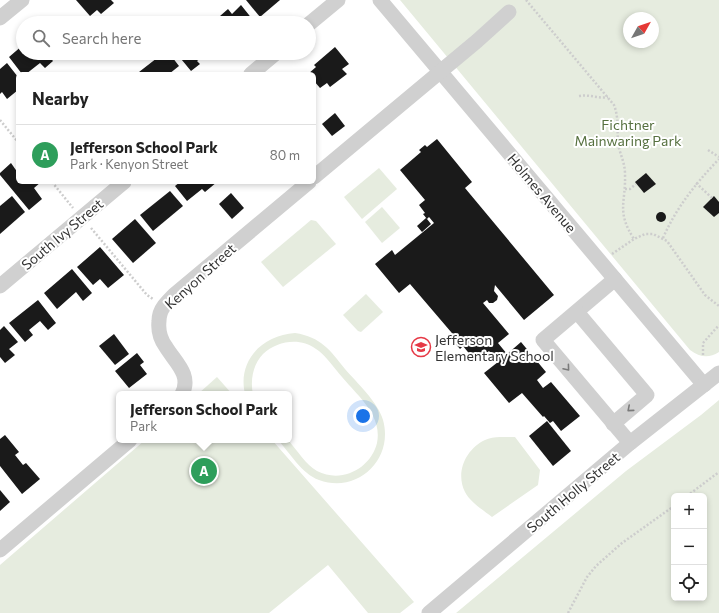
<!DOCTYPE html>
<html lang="en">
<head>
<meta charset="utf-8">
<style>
  body { margin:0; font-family:Commissioner,sans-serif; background:#f2f2f2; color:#222 }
  .controls { position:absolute; right:12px; bottom:12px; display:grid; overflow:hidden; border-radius:6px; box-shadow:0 2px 6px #0003 }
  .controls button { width:36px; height:36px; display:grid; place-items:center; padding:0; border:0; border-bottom:1px solid #e0e0e0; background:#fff; color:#222; font:20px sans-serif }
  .compass { position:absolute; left:623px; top:12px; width:36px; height:36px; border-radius:50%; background:#fff; box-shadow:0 2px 6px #0003; rotate:50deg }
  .you { position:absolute; left:363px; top:416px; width:14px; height:14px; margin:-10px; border:3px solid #fff; border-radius:50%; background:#1a73e8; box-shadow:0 0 0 6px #1a73e833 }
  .badge { display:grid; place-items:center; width:26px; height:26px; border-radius:50%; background:#7c3aed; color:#fff; font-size:13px; font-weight:700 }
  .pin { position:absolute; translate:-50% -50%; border:2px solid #fff; box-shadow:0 1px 4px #0006 }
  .popup { position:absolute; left:116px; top:391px; width:176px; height:52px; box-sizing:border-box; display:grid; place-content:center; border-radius:6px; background:#fff; filter:drop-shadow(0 1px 3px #0005); font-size:13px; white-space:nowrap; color:#767676 }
  .popup b { font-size:15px; color:#222 }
  .popup::after { content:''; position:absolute; left:50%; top:100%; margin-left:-8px; border:8px solid transparent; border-top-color:#fff }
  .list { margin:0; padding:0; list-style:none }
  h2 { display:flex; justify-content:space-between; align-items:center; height:52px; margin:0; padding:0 16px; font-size:17px }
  h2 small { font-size:13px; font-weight:400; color:#767676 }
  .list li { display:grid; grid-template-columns:26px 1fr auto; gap:12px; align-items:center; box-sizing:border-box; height:60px; padding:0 16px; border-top:1px solid #e0e0e0 }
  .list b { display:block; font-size:15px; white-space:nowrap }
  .list p { margin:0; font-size:13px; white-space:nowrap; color:#767676 }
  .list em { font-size:13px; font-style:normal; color:#767676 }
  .icon { flex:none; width:22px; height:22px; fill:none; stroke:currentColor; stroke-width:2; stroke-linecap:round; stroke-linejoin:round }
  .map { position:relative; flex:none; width:719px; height:613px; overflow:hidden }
  .search { position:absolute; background:#fff; box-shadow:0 2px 6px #0003; left:16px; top:16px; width:300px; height:44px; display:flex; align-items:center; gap:10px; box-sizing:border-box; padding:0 14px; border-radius:22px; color:#767676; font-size:15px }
  .panel { position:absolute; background:#fff; box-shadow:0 2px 6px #0003; left:16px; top:72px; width:300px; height:112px; border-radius:6px }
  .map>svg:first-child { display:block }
  .green { fill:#e6ecdf; fill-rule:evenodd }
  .building { fill:#1a1a1a }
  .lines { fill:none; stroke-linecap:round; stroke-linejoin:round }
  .path { stroke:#cdcdcd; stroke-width:2.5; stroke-dasharray:2 2; stroke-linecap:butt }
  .minor { stroke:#d0d0d0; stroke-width:15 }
  .oneway { stroke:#7a7a7a }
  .labels { text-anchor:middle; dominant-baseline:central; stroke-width:4; stroke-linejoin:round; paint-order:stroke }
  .park-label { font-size:14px; fill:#56703f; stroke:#fff }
  .street-label { font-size:14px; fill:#333; stroke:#fff }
  .poi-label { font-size:14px; fill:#333; stroke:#fff; text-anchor:start }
</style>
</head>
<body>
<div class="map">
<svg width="719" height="613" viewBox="0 0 719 613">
  <rect width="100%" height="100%" fill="#fff"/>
  <g class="green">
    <path d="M 400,0 L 719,0 L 719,352 C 708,359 700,357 690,350 ZM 629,18 L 653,18 L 653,42 L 629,42 Z"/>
    <polygon points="379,168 397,189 362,219 344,197"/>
    <polygon points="382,207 400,228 382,243 365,222"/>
    <polygon points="311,220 316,221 336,244 283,287 261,262"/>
    <polygon points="366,294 383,312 361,332 358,331 343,315"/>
    <path d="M 295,333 C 321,337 330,350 345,369 C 357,383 378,402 383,420 C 394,459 358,494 319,480 C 302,474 290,453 278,440 L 288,440 C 297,450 306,465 317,471 C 342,484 371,468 377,443 C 379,433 377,424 373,416 C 367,402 347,384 337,371 C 331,364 324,354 316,349 C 300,337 277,341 263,354 C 253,364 250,381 253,394 L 245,394 C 237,360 263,335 295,333 Z"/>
    <polygon points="217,377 232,394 198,394"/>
    <path d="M 719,400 L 719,613 L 456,613 L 626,471 L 701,415 ZM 674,496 L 704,496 L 704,598 L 674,598 Z"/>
    <path d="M 500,437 L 515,437 L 540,470 L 538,485 L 492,517 C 483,510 470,502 465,492 C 455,472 466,449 485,440 C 489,438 495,437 500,437 Z"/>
    <polygon points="145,440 272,440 414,602 400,613 368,613 328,565 269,613 0,613 0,565"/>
  </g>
  <g class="building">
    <polygon points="76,0 111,0 114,3 101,14 97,10 90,16"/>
    <polygon points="246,0 280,0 260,17"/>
    <polygon points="241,5 253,20 250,23 212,23 228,9 232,14"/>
    <polygon points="23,45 23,53 51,53 48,55 53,61 45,68 40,63 26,74 22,74 9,57"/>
    <polygon points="335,47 349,64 342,69 347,74 330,87 327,83 320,88 314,81 314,74 308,74 316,67 314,65"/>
    <polygon points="153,53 169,53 179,66 169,74 140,74 139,72 157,58"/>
    <polygon points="178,53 207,53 197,61 200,64 191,71 177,54"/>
    <polygon points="7,63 18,77 18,90 7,99 2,92 0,94 0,69"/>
    <polygon points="335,113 345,126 332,136 322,124"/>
    <polygon points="437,139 472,182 465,188 554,295 524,320 495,285 494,291 498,296 497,300 493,303 489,303 487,300 483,303 509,334 498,343 507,354 521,342 546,372 537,380 543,388 551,382 580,416 561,431 553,421 550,423 544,416 543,417 522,393 509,403 484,373 498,362 489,351 476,362 463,346 460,349 454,342 457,339 410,284 399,293 375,264 392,250 395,255 434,223 429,217 427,219 431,224 422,232 417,226 426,218 427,219 423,214 425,213 419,205 425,200 400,170 421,152 419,150 425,145 427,147"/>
    <polygon points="11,163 18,173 18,182 41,182 34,188 42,199 29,210 0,175 0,173"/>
    <polygon points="646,173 656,184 644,193 635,182"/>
    <polygon points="180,182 217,182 205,192 202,189 187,201 175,186"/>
    <polygon points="170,191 183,206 153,231 140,215"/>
    <polygon points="231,193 244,208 232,219 219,204"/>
    <polygon points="12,196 25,212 0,234 0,206"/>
    <polygon points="714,196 719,202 719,213 714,217 703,207"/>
    <circle cx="661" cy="217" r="5"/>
    <polygon points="135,219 156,243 133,263 112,239"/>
    <polygon points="100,247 124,275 108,288 100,279 93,285 77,267"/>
    <polygon points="72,269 92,293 83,301 76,292 57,309 44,293"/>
    <polygon points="38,300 56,323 48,330 40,321 29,330 33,335 25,342 9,323"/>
    <polygon points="4,326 18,342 9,349 15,355 5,363 0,357 0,330"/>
    <polygon points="114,334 129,354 115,365 99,346"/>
    <polygon points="137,353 144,362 140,365 147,374 129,388 115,371"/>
    <polygon points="547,421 571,451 553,466 529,436"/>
    <polygon points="5,435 19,452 15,455 23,465 26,463 40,479 22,494 0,466 0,439"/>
    <polygon points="0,490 10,502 0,511"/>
  </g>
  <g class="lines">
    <g class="path">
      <path d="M 526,0 L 614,105 C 619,118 617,130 618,144 C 620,154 625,163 625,174 C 626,203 616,211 634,239 L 645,234 L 653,234 L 667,241 L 705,295 L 719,306"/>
      <path d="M 579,96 C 589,94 599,99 608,97"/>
      <polyline points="0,120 18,142"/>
      <polyline points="708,150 719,157"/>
      <polyline points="52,182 73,208"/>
      <polyline points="696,183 712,198"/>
      <polyline points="625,189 630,189 636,184"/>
      <polyline points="91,228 147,295 153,299"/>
      <path d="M 663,238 C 676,208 696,183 719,159"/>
      <polyline points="612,254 634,239"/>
      <polyline points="703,355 703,343 719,325"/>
      <polyline points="687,496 719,472"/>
      <polyline points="568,613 587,577 596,566 622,543 674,506"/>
    </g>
    <g class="minor">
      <polyline points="380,0 704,385"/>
      <polyline points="0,18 22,0"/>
      <polyline points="309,24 338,0"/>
      <polyline points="251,74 276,53"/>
      <polyline points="314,177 477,41 509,12"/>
      <polyline points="615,279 543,340 630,443"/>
      <polyline points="0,286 124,182"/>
      <polyline points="577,312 647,395 613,424"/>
      <path d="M 182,394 C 192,375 175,362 166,347 C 160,339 158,330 159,321 C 159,316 161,310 164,306 C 167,302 171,298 174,295 L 309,182"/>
      <polyline points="0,550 130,440"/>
      <polyline points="429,613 630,443 719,373"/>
    </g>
  </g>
  <defs><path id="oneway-chevron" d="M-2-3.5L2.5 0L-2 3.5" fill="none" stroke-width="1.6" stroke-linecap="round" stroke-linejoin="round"/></defs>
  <g class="oneway">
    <use href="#oneway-chevron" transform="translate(567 368) rotate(50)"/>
    <use href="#oneway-chevron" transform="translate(630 409) rotate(139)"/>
  </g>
  <defs>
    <symbol id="school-ring" viewBox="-11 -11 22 22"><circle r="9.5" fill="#fff" stroke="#e63946" stroke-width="1.5"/><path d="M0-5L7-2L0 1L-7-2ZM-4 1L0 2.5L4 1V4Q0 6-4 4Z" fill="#e63946"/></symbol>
  </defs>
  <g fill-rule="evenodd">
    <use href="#school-ring" x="410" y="336" width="22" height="22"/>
  </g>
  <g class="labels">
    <g class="park-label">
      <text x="628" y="124">Fichtner<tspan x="628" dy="16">Mainwaring Park</tspan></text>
    </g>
    <g class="street-label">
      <text transform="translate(542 193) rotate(50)">Holmes Avenue</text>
      <text transform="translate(62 234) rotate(-40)">South Ivy Street</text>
      <text transform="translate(200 276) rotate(-42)">Kenyon Street</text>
      <text transform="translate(573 492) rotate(-40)">South Holly Street</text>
    </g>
    <g class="poi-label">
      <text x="435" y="339">Jefferson<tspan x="435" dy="16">Elementary School</tspan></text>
    </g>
  </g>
</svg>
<div class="controls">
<button>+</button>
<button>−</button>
<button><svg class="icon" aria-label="locate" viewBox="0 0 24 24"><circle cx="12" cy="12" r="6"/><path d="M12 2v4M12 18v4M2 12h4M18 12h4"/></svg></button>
</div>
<svg class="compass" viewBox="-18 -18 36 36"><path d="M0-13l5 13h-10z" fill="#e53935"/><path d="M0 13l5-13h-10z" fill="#767676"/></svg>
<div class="you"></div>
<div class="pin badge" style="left:204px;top:471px;background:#2e9e5b">A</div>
<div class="popup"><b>Jefferson School Park</b>Park</div>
<div class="search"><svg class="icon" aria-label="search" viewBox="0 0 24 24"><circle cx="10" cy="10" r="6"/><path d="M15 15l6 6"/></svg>Search here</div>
<section class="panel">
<h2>Nearby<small></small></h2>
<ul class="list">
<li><span class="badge" style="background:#2e9e5b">A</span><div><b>Jefferson School Park</b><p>Park · Kenyon Street</p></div><em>80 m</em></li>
</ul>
</section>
</div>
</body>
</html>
